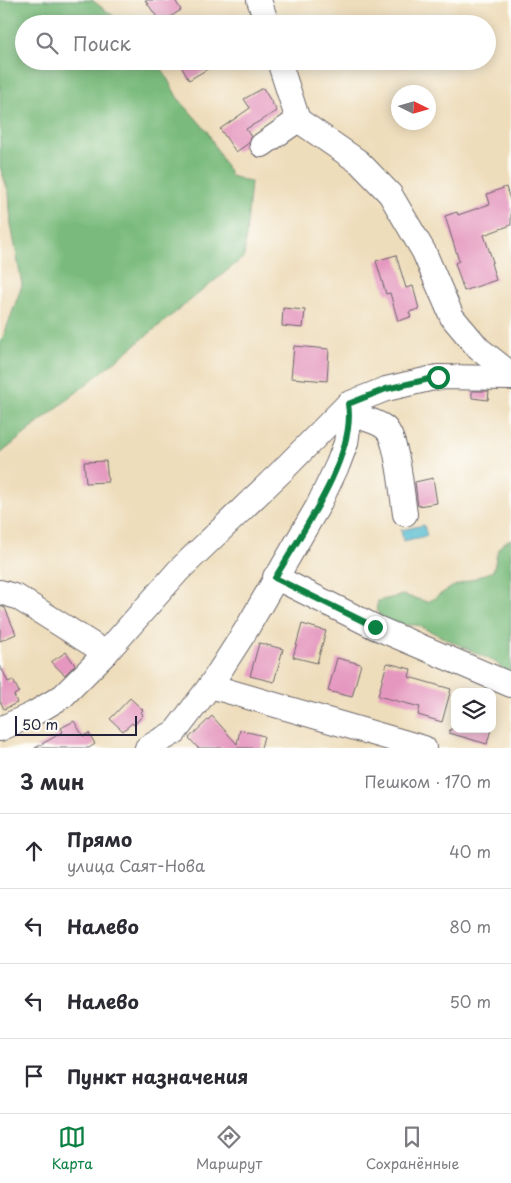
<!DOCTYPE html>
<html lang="ru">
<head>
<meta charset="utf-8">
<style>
  body { margin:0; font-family:"Playpen Sans",sans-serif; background:#f2f2f3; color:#2b2b33 }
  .controls { position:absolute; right:15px; bottom:15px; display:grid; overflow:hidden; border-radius:10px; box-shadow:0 2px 12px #0003 }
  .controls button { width:45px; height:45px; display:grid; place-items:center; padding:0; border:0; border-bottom:1px solid #e1e1e2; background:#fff; color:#2b2b33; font:25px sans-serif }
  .compass { position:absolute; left:391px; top:85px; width:45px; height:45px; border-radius:50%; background:#fff; box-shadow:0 2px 12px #0003; rotate:95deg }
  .scale { position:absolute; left:15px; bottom:12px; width:122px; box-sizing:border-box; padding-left:5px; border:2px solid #22223b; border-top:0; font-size:14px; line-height:18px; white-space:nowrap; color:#22223b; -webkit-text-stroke:4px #fdfcf7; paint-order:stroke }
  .stop { position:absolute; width:15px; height:15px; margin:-11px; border:4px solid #0b8043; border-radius:50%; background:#fff }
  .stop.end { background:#0b8043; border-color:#fff; box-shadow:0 1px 5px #0008 }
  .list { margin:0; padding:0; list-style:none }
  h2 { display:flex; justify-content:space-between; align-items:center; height:65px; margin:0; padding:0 20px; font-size:21px }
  h2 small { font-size:16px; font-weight:400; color:#7c7c81 }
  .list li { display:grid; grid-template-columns:32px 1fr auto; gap:15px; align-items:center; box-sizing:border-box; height:75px; padding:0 20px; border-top:1px solid #e1e1e2 }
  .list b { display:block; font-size:19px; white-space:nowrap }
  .list p { margin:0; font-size:16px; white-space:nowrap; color:#7c7c81 }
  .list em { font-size:16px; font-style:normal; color:#7c7c81 }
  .icon { flex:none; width:28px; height:28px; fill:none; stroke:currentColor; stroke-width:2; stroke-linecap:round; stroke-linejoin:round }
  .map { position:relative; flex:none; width:511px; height:748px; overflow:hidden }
  .search { position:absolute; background:#fff; box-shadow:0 2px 12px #0003; left:15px; right:15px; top:15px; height:55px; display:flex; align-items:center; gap:12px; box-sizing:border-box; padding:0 18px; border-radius:28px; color:#7c7c81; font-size:19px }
  .sheet { height:365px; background:#fff }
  nav { display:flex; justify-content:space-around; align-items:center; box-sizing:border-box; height:70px; border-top:1px solid #e1e1e2; background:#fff; font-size:14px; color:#7c7c81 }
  nav a { display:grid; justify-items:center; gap:2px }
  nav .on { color:#0b8043 }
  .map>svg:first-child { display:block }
  .forest { fill:#7abb7d; stroke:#4e6e5c }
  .water { fill:#50b9ce; stroke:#396e84 }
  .building { fill:#e597bf }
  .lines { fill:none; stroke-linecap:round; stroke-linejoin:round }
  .minor-casing { stroke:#696368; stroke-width:26 }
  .minor { stroke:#fff; stroke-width:24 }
  .route { stroke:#0b8043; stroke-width:6 }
</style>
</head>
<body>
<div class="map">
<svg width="511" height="748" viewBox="0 0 511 748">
  <rect width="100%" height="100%" fill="#fdfcf7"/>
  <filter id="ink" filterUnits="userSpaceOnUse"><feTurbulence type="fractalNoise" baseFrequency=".02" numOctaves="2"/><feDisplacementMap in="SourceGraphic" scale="10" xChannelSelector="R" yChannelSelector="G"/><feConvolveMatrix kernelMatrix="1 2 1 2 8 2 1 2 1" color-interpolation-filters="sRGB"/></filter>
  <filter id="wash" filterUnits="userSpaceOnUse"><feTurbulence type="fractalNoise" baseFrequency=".0096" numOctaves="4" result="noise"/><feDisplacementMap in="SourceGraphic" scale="20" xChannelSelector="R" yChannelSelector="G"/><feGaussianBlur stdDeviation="1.12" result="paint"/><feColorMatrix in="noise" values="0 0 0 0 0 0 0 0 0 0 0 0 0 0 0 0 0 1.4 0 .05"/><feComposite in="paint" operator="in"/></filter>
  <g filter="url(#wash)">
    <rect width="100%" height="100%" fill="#edb"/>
    <g class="forest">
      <polygon points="0,0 92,0 124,24 24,24 24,61 158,61 177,97 207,131 231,176 251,182 244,257 0,454 0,341 3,338 22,285 11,224 9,193 0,167"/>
      <path d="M 511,539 L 511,676 L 495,662 L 417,625 L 400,625 L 384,621 L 376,610 L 378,601 L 403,595 L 428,602 L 452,587 L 493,571 C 498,556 494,546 511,539 Z"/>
    </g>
    <polygon class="water" points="424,525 427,536 403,541 401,530"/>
    <g id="blocks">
      <g class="building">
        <polygon points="145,0 175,0 181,10 161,23"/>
        <polygon points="178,61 221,61 189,80"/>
        <polygon points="263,88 277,111 246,129 251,137 249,143 236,152 220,129 250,108 244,99"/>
        <polygon points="506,187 511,203 511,225 484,235 493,262 491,263 496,280 464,291 455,263 459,261 445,216 457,212 458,215 490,204 487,194"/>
        <polygon points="396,255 406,288 413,286 419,309 409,312 411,317 398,321 390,293 386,294 376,261"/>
        <polygon points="283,308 305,310 303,328 282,326"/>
        <polygon points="294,346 329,349 327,381 291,378"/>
        <polygon points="472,391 489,391 488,400 472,398"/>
        <polygon points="106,461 108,482 86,483 84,462"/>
        <polygon points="433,478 437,503 418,506 415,482"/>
        <polygon points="0,606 5,608 16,634 0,641"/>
        <polygon points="302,624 326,631 317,663 293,657"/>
        <polygon points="259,643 283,649 274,682 250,676"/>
        <polygon points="66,652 75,665 65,675 51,662"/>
        <polygon points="337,658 361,664 352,697 328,691"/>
        <polygon points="387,663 411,669 409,677 451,689 442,722 418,715 420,707 378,696"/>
        <polygon points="0,665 8,682 13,680 19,692 14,695 17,703 4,709 0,701"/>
        <polygon points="130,698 143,710 141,712 143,715 134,725 132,723 123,731 110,719"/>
        <polygon points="212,716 237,744 240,730 264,736 261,748 198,748 189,738"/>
        <polygon points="74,721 83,736 89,733 95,744 89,748 35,748 63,732 61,728"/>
        <polygon points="450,729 491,729 487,744 449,733"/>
      </g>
    </g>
  </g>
  <g filter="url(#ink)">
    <use href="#blocks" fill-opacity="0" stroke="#696368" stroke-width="1"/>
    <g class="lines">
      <defs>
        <g id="minor">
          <polyline points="259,0 267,24"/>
          <polyline points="279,61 298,120"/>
          <polyline points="262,145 298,120 359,162 390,194 424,252 452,317 479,349 511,374"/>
          <path d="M 350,414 C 361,418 374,420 384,427 C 398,437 402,496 405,514"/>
          <polyline points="275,577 375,627 511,685"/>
          <polyline points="0,592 17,597 106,653"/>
          <polyline points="210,686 424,748"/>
          <polyline points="0,729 33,714 63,696 106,653 178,571 282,471 348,404 386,389 438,377 511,378"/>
          <polyline points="147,748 175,732 210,686 246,630 318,506 338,464 346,443 350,414 348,404"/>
        </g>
      </defs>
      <use href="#minor" class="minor-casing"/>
      <use href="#minor" class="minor"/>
    </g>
  </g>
  <g class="lines" filter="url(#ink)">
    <path class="route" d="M 375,627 L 275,578 C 301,534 357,455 348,404 L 386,389 L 438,377"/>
  </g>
</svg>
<div class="controls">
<button><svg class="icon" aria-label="layers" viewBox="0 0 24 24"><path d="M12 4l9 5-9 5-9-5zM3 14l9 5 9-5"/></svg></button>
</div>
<svg class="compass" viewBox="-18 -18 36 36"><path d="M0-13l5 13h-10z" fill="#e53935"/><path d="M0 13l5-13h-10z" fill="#7c7c81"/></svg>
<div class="scale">50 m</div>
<div class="stop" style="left:438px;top:377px"></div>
<div class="stop end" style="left:375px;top:627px"></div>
<div class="search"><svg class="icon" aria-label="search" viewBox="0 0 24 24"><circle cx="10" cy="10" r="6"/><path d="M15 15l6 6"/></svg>Поиск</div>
</div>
<section class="sheet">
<h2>3 мин<small>Пешком · 170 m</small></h2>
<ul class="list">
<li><svg class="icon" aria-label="ahead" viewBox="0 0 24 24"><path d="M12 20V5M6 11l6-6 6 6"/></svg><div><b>Прямо</b><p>улица Саят-Нова</p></div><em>40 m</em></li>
<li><svg class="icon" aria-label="left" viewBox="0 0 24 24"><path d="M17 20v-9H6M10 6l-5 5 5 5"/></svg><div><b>Налево</b></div><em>80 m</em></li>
<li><svg class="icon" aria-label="left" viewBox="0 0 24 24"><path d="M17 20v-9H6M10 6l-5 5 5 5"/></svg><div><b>Налево</b></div><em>50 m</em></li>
<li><svg class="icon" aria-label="arrive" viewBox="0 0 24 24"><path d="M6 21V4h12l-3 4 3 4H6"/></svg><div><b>Пункт назначения</b></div></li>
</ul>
</section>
<nav>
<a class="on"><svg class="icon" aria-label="map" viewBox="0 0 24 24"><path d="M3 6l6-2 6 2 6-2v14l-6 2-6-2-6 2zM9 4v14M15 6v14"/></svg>Карта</a>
<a><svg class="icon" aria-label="directions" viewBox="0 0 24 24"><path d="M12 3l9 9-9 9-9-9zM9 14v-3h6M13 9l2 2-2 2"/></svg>Маршрут</a>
<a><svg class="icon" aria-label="saved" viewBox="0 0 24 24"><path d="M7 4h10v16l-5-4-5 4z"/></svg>Сохранённые</a>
</nav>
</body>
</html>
